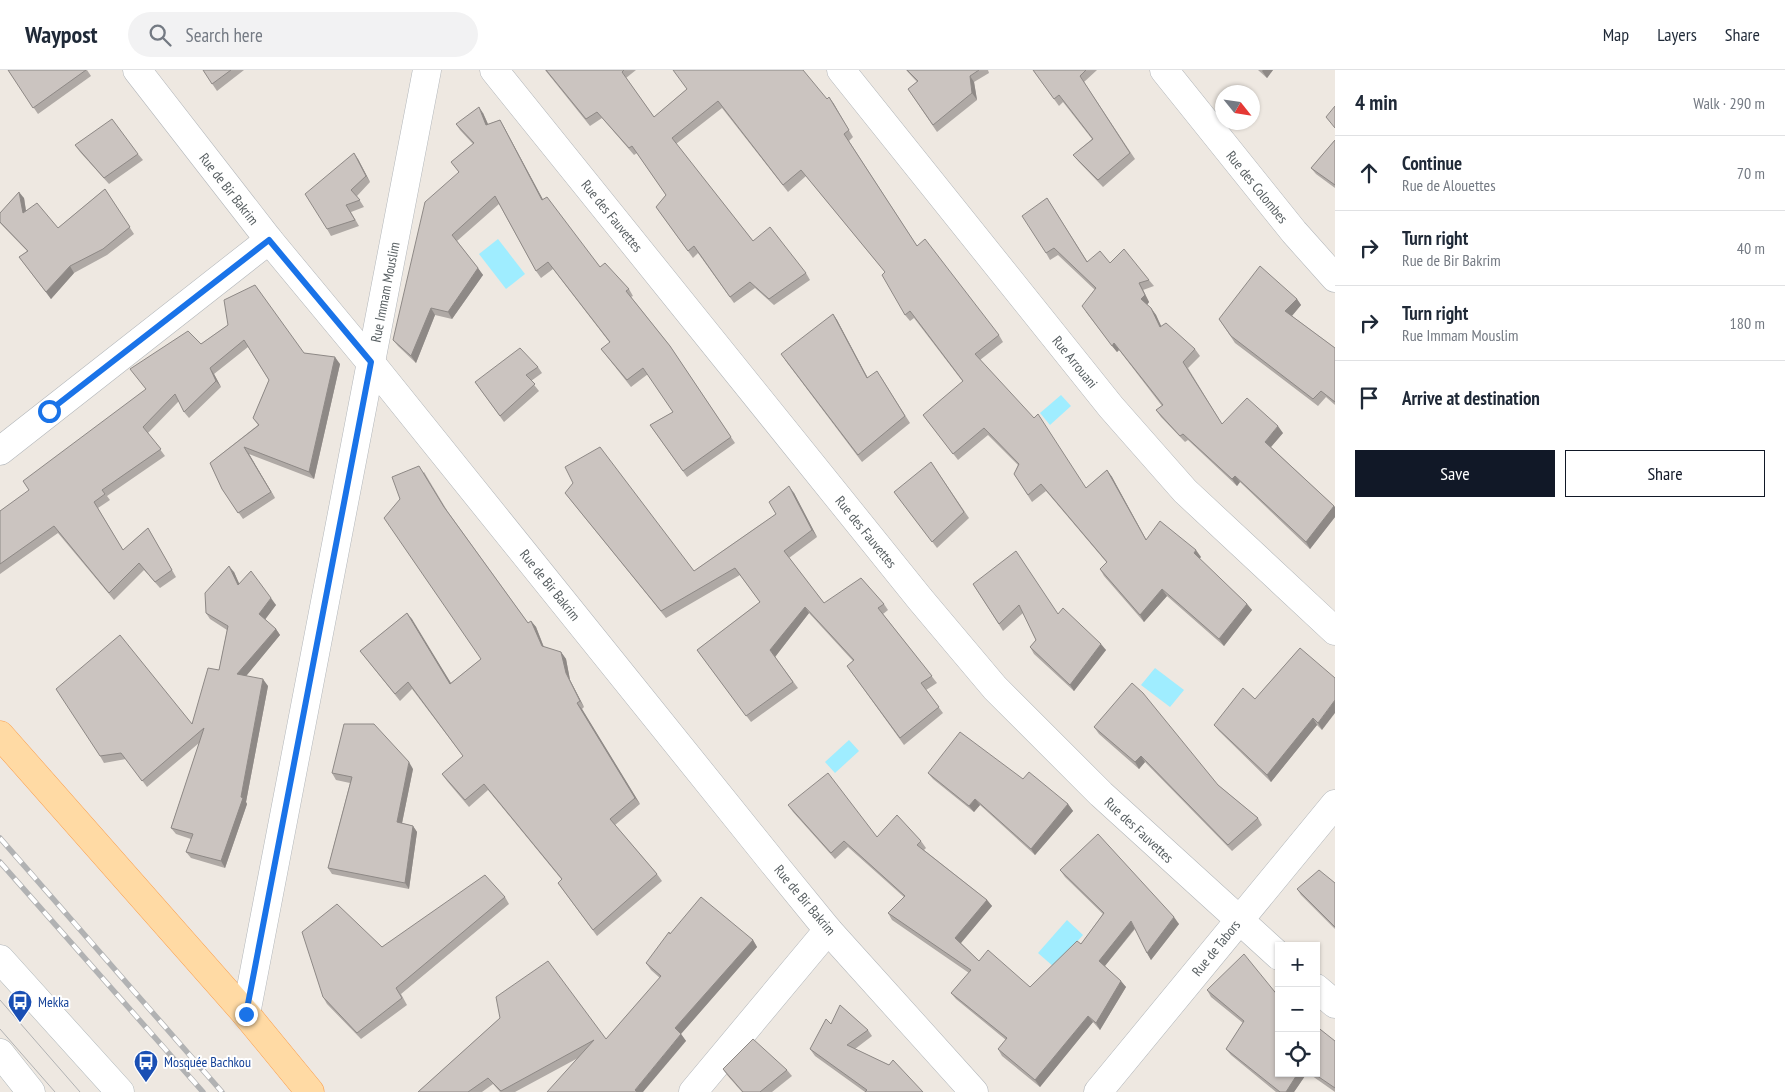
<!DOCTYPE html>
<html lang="en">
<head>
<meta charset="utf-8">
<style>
  body { margin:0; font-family:"PT Sans Narrow",sans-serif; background:#f2f2f3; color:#1f2937 }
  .controls { position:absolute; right:15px; bottom:15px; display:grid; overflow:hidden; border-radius:0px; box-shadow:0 1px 4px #0004 }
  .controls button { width:45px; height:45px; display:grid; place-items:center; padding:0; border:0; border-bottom:1px solid #e0e1e3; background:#fff; color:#1f2937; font:25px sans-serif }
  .compass { position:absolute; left:1215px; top:15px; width:45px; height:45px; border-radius:50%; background:#fff; box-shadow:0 1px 4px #0004; rotate:120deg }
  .stop { position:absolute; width:15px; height:15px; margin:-11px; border:4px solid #1a73e8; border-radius:50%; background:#fff }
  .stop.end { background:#1a73e8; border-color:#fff; box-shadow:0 1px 5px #0008 }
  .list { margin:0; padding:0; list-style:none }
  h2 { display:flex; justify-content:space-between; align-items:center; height:65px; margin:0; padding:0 20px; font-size:21px }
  h2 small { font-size:16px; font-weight:400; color:#747a83 }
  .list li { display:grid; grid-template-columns:32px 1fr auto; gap:15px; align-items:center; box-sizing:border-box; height:75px; padding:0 20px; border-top:1px solid #e0e1e3 }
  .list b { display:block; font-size:19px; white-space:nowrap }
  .list p { margin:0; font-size:16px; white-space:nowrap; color:#747a83 }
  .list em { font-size:16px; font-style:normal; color:#747a83 }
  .actions { display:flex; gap:10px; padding:15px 20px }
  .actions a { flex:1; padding:11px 0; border:1px solid #111827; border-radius:0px; text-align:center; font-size:18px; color:#111827 }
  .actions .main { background:#111827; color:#fff }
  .icon { flex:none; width:28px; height:28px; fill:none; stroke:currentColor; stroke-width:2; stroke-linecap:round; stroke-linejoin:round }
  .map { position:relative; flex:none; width:1335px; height:1022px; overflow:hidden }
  header { display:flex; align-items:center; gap:30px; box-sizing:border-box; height:70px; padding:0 25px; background:#fff; border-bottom:1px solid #e0e1e3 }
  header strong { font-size:24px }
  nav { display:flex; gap:28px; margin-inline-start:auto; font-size:18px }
  .search { width:350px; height:45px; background:#f2f2f3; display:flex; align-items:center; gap:12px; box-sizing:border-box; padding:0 18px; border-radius:28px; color:#747a83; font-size:19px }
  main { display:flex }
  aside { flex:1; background:#fff }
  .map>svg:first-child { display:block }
  .water { fill:#9fedff }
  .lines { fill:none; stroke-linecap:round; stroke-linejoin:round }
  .minor-casing { stroke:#b2b6ba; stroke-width:29 }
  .secondary-casing { stroke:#b0b7ba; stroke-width:29 }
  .primary-casing { stroke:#fa9f4d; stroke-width:29 }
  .minor { stroke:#fff; stroke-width:28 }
  .secondary { stroke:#fff; stroke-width:28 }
  .primary { stroke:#ffdaa4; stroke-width:28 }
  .tram { stroke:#b1b2b3; stroke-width:1 }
  .rail-casing { stroke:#b1b2b3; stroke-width:5.5 }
  .rail { stroke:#fff; stroke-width:4; stroke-dasharray:11; stroke-linecap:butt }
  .wall { fill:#afa9a5 }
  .shaded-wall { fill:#8e8986 }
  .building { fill:#cbc4c0; stroke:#8e8986 }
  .route { stroke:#1a73e8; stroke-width:6 }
  .labels { text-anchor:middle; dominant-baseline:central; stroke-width:4; stroke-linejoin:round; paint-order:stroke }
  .street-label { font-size:14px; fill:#596063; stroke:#fff }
  .transit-label { font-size:14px; fill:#164399; stroke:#fff; text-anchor:start }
</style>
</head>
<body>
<header>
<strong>Waypost</strong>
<div class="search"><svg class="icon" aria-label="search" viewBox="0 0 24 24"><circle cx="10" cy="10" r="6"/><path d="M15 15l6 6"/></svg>Search here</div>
<nav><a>Map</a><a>Layers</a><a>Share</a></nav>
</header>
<main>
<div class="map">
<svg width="1335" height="1022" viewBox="0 0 1335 1022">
  <rect width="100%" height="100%" fill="#eee8e1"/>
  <g class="water">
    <polygon points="498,169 525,204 506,219 479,184"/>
    <polygon points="1061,325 1071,336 1050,355 1040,343"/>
    <polygon points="1155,598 1184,620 1170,637 1141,615"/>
    <polygon points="849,670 859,681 835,703 825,692"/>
    <polygon points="1067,850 1083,865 1054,897 1038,883"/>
  </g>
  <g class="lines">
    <defs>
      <g id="minor">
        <polyline points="137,0 269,170 371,293 775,795 828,860 974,1022"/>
        <polyline points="494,0 920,529 995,618 1101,724 1279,886"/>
        <polyline points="841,0 1111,337 1185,421 1335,561"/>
        <polyline points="1164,0 1294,162 1335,208"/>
        <polyline points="0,381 269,170"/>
        <polyline points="1316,918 1335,934"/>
        <polyline points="246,944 427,0"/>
        <polyline points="693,1022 828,860"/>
        <polyline points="1098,1022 1335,734"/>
      </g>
      <g id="secondary">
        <polyline points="0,889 120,1022"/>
        <polyline points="0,983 31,1022"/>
      </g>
      <polyline id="primary" points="0,665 246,944 310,1022"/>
    </defs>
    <use href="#minor" class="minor-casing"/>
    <use href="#secondary" class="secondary-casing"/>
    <use href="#primary" class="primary-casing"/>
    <use href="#minor" class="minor"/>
    <use href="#secondary" class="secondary"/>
    <use href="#primary" class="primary"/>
    <g class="tram">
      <polyline points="0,930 80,1022"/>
      <polyline points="0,959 55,1022"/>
    </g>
    <defs>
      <g id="rail">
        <polyline points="0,768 222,1022"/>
        <polyline points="0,792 203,1022"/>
      </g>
    </defs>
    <use href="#rail" class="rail-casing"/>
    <use href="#rail" class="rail"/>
  </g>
  <g class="wall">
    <polygon points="8,0 87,0 91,6 38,44"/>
    <polygon points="203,0 244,0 217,21"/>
    <polygon points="545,0 636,0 626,8 654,47 687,19 827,29 829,27 853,67 849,71 917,176 999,265 1003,272 980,290 1086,418 1107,400 1112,407 1146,469 1201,487 1199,489 1247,534 1252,540 1224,576 1167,526 1144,552 1104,506 1100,499 1107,493 1046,421 1032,432 1014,404 1018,395 988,365 958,390 923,345 963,312 914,248 910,251 905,245 885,202 806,106 788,122 722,38 676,74 753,171 806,203 810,210 774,235 755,218 734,233 698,183 693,188 656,137 666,125 637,83 634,85 602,48 590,56"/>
    <polygon points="906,0 988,0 989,3 974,12 977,30 937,62 908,19 917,12"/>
    <polygon points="1033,0 1097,0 1084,12 1135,89 1103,117 1078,91 1073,85 1092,69 1063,32 1059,36"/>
    <polygon points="1258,0 1273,0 1267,8"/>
    <polygon points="483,43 488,54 500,50 504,57 543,130 600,197 629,219 633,226 631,227 670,276 735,373 687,407 650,355 673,342 648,304 631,317 601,279 610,273 553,199 541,208 536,201 499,134 457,171 483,205 452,249 435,245 416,293 398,276 393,270 459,102 451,92 473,74 460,60 456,54"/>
    <polygon points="1335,70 1335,118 1316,104 1311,98"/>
    <polygon points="75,75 138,84 143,90 109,114 80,82"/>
    <polygon points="358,89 370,112 357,126 364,137 351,142 359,156 331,166 327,159"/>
    <polygon points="105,119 134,164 107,185 74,203 51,229 19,187 27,181 0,153 0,143 24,128 26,140 58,158"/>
    <polygon points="1047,128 1087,191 1110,193 1149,210 1154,216 1143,220 1149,232 1147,235 1151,238 1156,245 1161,257 1195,279 1200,286 1188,298 1222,354 1283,363 1271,377 1335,437 1335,447 1310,479 1240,412 1237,416 1188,370 1185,372 1161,347 1156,340 1162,336 1119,280 1117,282 1086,242 1095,220 1058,185 1050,190 1046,183"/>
    <polygon points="1297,229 1301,235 1292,246 1335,278 1335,335 1326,327 1318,336 1235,273 1219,249"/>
    <polygon points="833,244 837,250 867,307 881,307 910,353 862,392 785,290"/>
    <polygon points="228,255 304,283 340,294 314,409 249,384 275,428 243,449 222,419 210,393 258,355 253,348 269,310 248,277 214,304 221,317 189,348 184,342 179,331 148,363 165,386 107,426 110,430 98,438 123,480 148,458 176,507 160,518 144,500 114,530 58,463 0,504 0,441 29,421 145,320 201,274"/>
    <polygon points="538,297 542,303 531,311 539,321 504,352 475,312"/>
    <polygon points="931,392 969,448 937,478 899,428"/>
    <polygon points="424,402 448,442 528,553 531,551 536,557 544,577 561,582 566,589 570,610 584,637 582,639 640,734 615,755 657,804 662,811 597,866 558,813 562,810 488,720 469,737 447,711 442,704 463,686 412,619 400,631 360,581 407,543 451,613 481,589 400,429"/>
    <polygon points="565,423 694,501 776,444 794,423 817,467 789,488 824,533 884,534 888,540 883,544 937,613 926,620 943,643 904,675 847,596 853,591 809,543 775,587 798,618 751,652 697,580 760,532 740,505 666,548"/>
    <polygon points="234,502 239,514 276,535 265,549 276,559 280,565 246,606 268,616 246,732 247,734 225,798 191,788 186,782 191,769 176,764 171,758 199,673 147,717 126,689 104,693 100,686 192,654 219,600 227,560 210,549 206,543"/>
    <polygon points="973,514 1058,544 1106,580 1074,621 1034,584 1030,577 1036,570 1023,543 1003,561"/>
    <polygon points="1300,578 1322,660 1317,655 1271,712 1219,661 1214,655 1255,629"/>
    <polygon points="1094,657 1218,715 1258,748 1262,755 1232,781 1145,692 1139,699 1099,664"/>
    <polygon points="413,699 402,753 413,756 417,762 409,819 332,804 328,798 350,713 336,710 332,703"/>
    <polygon points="928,703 1023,709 1068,734 1073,741 1035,785 980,735 974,742 933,709"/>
    <polygon points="788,735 877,767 921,771 926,778 924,780 987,830 992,836 961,873 979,891 1030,917 1081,874 1103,844 1065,807 1060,800 1179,854 1151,890 1147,883 1135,859 1105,896 1126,917 1100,960 1093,952 1040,1017 1002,986 998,979 1006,970 956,929 951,923 969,903 892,850 888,843 904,827 848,777 835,789 793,742"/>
    <polygon points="1335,813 1335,859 1301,825 1297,819"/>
    <polygon points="505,827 509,834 401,924 407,935 361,969 327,934 323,927 382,877"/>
    <polygon points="670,864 753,870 757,877 681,964 686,971 578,988 515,1022 500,1022 493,1014 482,1022 418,1022 500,948 606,969 660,908 651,900 646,893"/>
    <polygon points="1207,920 1279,927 1279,1003 1307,1003 1294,1022 1276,1022 1231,985 1226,979 1243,953 1211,927"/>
    <polygon points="831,954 868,960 872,966 855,979 889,995 865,1022 815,986 810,979"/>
    <polygon points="1335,971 1335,1022 1308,1003 1316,1003"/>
    <polygon points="723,999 787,1000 792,1006 772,1022 742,1022 727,1005"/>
  </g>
  <g class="shaded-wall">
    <polygon points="1263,0 1273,0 1267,8 1262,1"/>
    <polygon points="970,6 974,12 977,30 972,23"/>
    <polygon points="829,27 834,34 853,67 849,60"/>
    <polygon points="479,37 483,43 491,61 486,55"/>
    <polygon points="500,50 504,57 547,137 542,130"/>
    <polygon points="354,83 358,89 370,112 366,106"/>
    <polygon points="19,122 24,128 27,149 23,143"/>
    <polygon points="70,196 74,203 51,229 46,222"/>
    <polygon points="478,198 483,205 452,249 448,242"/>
    <polygon points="1139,213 1143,220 1149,232 1146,236 1141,229"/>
    <polygon points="1297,229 1301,235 1290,248 1285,241"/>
    <polygon points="431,238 435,245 416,293 411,286"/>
    <polygon points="1151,238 1156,245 1165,264 1160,257"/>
    <polygon points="833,244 837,250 871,314 867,308"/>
    <polygon points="1114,273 1119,280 1117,282 1112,276"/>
    <polygon points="335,287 340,294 314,409 309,402"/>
    <polygon points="210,298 214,304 221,317 216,311"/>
    <polygon points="1278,356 1283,363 1270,378 1265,372"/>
    <polygon points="244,377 249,384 275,428 271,422"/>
    <polygon points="1107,400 1112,407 1150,477 1146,470"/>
    <polygon points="1235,406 1240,412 1237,416 1232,409"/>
    <polygon points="789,416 794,423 817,467 812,460"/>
    <polygon points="1334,436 1335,437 1335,447 1310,479 1306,472"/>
    <polygon points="1196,480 1201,487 1198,490 1194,483"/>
    <polygon points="229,496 234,502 243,522 238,515"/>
    <polygon points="1162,519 1167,526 1144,552 1140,545"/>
    <polygon points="271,528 276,535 264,551 259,544"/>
    <polygon points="1247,534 1252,540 1224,576 1219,569"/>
    <polygon points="805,537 809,543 775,587 770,580"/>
    <polygon points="407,543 412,549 455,620 450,614"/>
    <polygon points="531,551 536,557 546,583 542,576"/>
    <polygon points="276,559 280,565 242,611 237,604"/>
    <polygon points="1101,574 1106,580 1074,621 1070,615"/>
    <polygon points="561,582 566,589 570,610 584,637 580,631 566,603"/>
    <polygon points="263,609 268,616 246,732 247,734 225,798 221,791 241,727"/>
    <polygon points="1335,630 1335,643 1322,660 1318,653"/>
    <polygon points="577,633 582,639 640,734 635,728"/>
    <polygon points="1313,648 1317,655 1271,712 1267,705"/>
    <polygon points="1141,686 1145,692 1139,699 1135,692"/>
    <polygon points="409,692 413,699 401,758 397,752"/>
    <polygon points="975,729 980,735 974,742 969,736"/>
    <polygon points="1068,734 1073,741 1035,785 1031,779"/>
    <polygon points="413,756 417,762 409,819 405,813"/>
    <polygon points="987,830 992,836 960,874 955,868"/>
    <polygon points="1174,847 1179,854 1151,890 1147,883"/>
    <polygon points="1131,851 1135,858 1104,897 1099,891"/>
    <polygon points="753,870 757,877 680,965 675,958"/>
    <polygon points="1121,911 1126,917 1100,960 1096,953"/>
    <polygon points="1088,946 1093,952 1040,1017 1035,1010"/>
    <polygon points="681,964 686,971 643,1022 636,1022 635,1020"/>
    <polygon points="1298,1003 1307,1003 1294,1022 1286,1022"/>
  </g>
  <g class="building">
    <polygon points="8,0 86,0 33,38"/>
    <polygon points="203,0 231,0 212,14"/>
    <polygon points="546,0 624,0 622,2 654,47 687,19 673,0 803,0 827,29 829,27 849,60 844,64 917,176 925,169 999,265 975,284 1034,348 1038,344 1086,418 1107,400 1146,470 1160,451 1196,480 1194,483 1247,534 1219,569 1162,519 1140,545 1100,499 1107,492 1041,414 1028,425 1014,404 1019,394 984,358 953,384 923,345 963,311 910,241 905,245 882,205 885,202 801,100 783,115 718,31 672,68 753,171 770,157 806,203 769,229 750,212 730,227 694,176 688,181 656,137 666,125 632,76 629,78 597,42 586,49"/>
    <polygon points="907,0 979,0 970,6 972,23 933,55 908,19 918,11"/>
    <polygon points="1033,0 1086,0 1080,6 1130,83 1098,110 1073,85 1093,69 1059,25 1054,29"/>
    <polygon points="1335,36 1335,58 1326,47"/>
    <polygon points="479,37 486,55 500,50 542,130 547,127 600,197 605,193 629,219 626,221 670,276 731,367 683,401 650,355 673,342 643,298 627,310 601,279 610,272 548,192 536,201 495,126 452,165 478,198 448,242 431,238 411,286 393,270 425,132 459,102 451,92 474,73 456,54"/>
    <polygon points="112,49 138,84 104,108 75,75"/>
    <polygon points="1335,70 1335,115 1311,98"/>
    <polygon points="354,83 366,106 351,120 360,130 346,135 355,150 327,159 305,124"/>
    <polygon points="105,119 130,157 103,179 70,196 46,222 19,187 28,181 0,152 0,143 19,122 23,143 37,133 58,158"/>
    <polygon points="1047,128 1087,192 1100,181 1110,193 1124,179 1149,210 1139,213 1145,225 1141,229 1151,238 1160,257 1166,253 1195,279 1183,292 1222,354 1247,328 1278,356 1265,372 1334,436 1306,472 1235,406 1232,409 1183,364 1180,366 1156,340 1163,335 1114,273 1112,276 1082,236 1096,218 1054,178 1046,183 1022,146"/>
    <polygon points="1260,196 1297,229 1285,241 1335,278 1335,332 1321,321 1313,329 1231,266 1219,249"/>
    <polygon points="255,215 304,283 335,287 309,402 244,377 271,422 238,443 222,419 210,393 259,355 253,348 269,310 244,270 210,298 216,311 184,342 175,324 143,357 161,379 102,420 105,424 94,432 123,480 148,458 172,500 155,512 139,493 109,523 54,456 0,494 0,441 29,420 23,411 146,319 130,299 188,261 201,274 228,255 224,230"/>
    <polygon points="833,244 867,308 877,301 905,346 858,385 781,284"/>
    <polygon points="520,278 538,297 526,305 535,314 500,346 475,312"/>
    <polygon points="600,377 694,501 776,444 769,432 789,416 812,460 784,481 824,533 861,508 884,534 878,538 932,606 921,613 939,637 900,668 847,596 854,590 805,537 770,580 793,612 746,646 697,580 760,532 735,498 661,541 565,423 573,413 565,397"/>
    <polygon points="931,392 964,442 932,472 894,422"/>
    <polygon points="419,396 444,437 528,553 531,551 542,576 561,582 566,603 580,631 577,633 635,728 610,749 657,804 593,860 558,813 562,809 484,714 465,730 442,704 463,686 408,612 395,624 360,581 407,543 450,614 481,589 384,448 400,429 392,407"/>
    <polygon points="1016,481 1058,544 1063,538 1101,574 1070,615 1030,577 1036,570 1019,535 999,554 973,514"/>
    <polygon points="229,496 238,515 251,501 271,528 259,544 276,559 237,604 263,609 241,727 243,728 221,791 186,782 193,764 171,758 204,658 142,711 121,683 100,686 56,619 120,565 192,654 208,598 219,600 228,556 206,543 205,523"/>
    <polygon points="1300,578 1335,608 1335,630 1318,653 1313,648 1267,705 1214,655 1243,618 1255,629"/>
    <polygon points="1132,613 1143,623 1218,715 1258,748 1228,775 1141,686 1135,692 1094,657"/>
    <polygon points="344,654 374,654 409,692 397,752 413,756 405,813 328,798 352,707 332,703"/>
    <polygon points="960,662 1023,709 1029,702 1068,734 1031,779 975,729 969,736 928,703"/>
    <polygon points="828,703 877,767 897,745 921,771 917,775 987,830 955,868 979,891 988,880 1030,917 1077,871 1081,874 1104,843 1060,800 1098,764 1174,847 1147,883 1131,851 1099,891 1121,911 1096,953 1088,946 1035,1010 998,979 1007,968 951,923 971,900 888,843 905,826 844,771 831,783 788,735"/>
    <polygon points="1319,800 1335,813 1335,857 1297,819"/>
    <polygon points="485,805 505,827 396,918 402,928 357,963 323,927 302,862 337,834 382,877"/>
    <polygon points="701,827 753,870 675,958 681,964 635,1020 637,1022 547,1022 594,970 501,1021 488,1008 468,1022 418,1022 500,948 496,927 548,891 606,969 661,906 646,893 669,862 670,864"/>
    <polygon points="1244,884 1279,927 1279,1003 1298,1003 1286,1022 1280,1022 1226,979 1244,951 1207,920"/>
    <polygon points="840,935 868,960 847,975 889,995 893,990 923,1022 865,1022 867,1020 810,979 826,949 831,954"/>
    <polygon points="1316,956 1335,971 1335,1018 1313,1003 1316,1003"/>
    <polygon points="753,969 787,1000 760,1022 743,1022 723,999"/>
  </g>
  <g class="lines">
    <polyline class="route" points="49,341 269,170 371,292 246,944"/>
  </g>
  <defs>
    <symbol id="bus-pin" viewBox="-11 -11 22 30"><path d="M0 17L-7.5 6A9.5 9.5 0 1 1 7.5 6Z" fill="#1a4fb4" stroke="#fff"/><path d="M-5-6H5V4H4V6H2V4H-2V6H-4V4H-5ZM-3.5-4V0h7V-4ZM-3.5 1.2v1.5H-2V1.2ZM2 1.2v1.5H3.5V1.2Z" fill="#fff"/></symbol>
  </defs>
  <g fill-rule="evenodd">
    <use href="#bus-pin" x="6" y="918" width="28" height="38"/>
    <use href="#bus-pin" x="132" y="978" width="28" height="38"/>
  </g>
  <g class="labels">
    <g class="street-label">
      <text transform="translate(1257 117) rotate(51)">Rue des Colombes</text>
      <text transform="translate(229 119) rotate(52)">Rue de Bir Bakrim</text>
      <text transform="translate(612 146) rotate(51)">Rue des Fauvettes</text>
      <text transform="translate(385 222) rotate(-79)">Rue Immam Mouslim</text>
      <text transform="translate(1075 292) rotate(51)">Rue Arrouani</text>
      <text transform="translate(866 462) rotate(51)">Rue des Fauvettes</text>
      <text transform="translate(550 515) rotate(51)">Rue de Bir Bakrim</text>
      <text transform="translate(1139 760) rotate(43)">Rue des Fauvettes</text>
      <text transform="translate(805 830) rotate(50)">Rue de Bir Bakrim</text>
      <text transform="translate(1216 878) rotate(-51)">Rue de Tabors</text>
    </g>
    <g class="transit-label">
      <text x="38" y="932">Mekka</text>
      <text x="164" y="992">Mosquée Bachkou</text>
    </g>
  </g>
</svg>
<div class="controls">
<button>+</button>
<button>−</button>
<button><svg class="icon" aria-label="locate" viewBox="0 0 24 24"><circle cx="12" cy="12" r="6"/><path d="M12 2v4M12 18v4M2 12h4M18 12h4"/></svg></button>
</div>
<svg class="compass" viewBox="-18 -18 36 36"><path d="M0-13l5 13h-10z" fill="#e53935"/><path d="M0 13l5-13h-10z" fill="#747a83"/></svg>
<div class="stop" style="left:49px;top:341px"></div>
<div class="stop end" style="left:246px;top:944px"></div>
</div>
<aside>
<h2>4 min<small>Walk · 290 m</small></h2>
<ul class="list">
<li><svg class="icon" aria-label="ahead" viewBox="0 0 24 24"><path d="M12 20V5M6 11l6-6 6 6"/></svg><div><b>Continue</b><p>Rue de Alouettes</p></div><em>70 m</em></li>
<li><svg class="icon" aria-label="right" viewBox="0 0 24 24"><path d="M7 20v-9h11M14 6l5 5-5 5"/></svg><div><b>Turn right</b><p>Rue de Bir Bakrim</p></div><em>40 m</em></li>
<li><svg class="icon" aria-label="right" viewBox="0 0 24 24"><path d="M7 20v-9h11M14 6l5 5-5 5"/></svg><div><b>Turn right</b><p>Rue Immam Mouslim</p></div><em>180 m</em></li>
<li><svg class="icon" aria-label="arrive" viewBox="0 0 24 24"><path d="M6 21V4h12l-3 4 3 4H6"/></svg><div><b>Arrive at destination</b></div></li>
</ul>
<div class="actions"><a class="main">Save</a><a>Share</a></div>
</aside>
</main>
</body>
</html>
